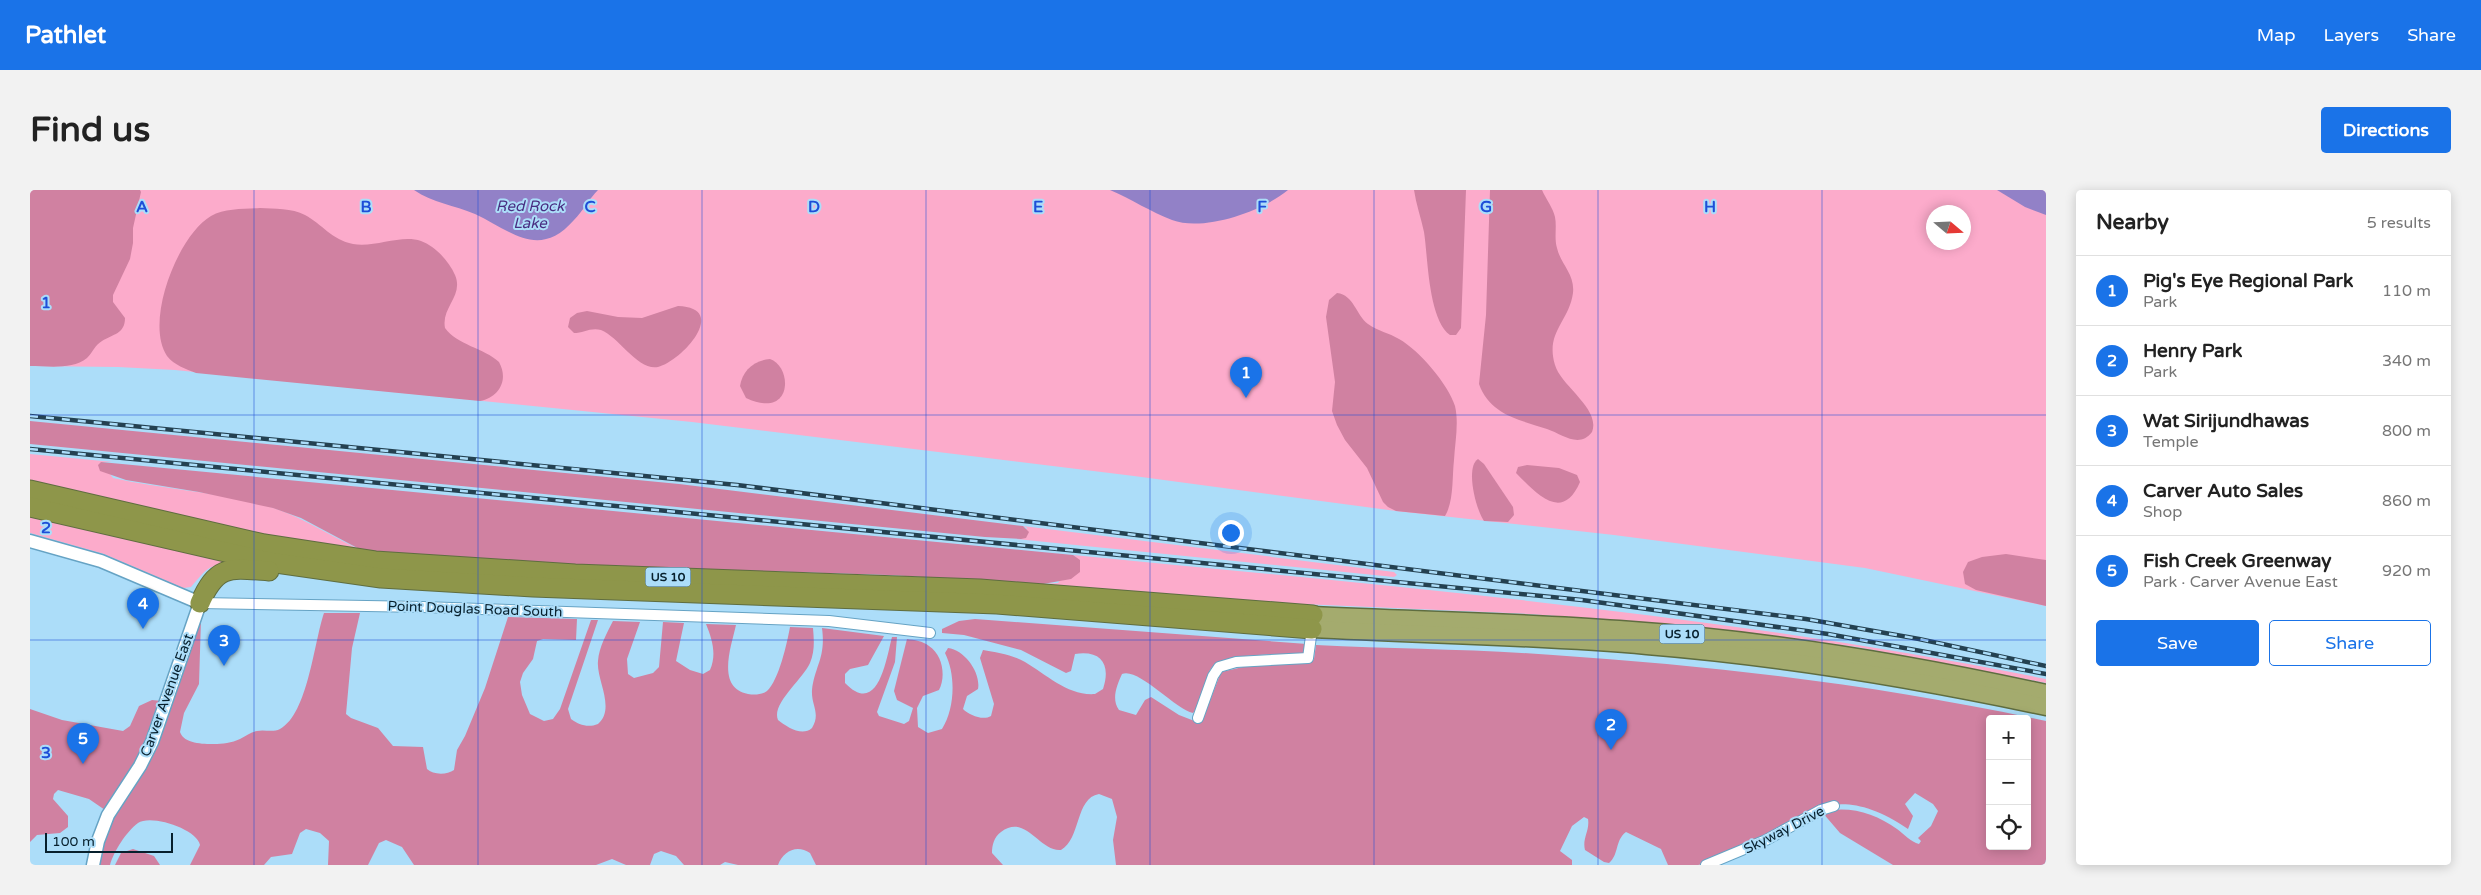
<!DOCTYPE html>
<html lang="en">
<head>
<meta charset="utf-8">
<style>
  body { margin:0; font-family:"Varela Round",sans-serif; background:#f2f2f2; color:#222 }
  .controls { position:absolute; right:15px; bottom:15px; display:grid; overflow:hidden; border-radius:5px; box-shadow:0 2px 12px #0003 }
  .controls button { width:45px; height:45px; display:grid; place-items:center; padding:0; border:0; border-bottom:1px solid #e0e0e0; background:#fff; color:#222; font:25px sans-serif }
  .compass { position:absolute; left:1896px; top:15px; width:45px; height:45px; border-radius:50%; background:#fff; box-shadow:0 2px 12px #0003; rotate:109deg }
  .scale { position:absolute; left:15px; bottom:12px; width:128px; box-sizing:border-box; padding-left:5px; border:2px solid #07202d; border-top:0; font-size:14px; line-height:18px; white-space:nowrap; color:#07202d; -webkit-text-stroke:4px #acddf9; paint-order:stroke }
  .you { position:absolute; left:1200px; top:342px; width:18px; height:18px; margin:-12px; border:4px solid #fff; border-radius:50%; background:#1a73e8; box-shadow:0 0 0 8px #1a73e833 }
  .badge { display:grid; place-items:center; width:32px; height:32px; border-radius:50%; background:#1a73e8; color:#fff; font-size:16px; font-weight:700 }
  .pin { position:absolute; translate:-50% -41px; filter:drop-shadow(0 1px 2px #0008) }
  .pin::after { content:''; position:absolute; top:26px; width:18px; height:15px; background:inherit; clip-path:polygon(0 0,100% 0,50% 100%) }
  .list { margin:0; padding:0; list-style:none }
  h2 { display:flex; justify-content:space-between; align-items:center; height:65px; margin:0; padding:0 20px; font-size:21px }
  h2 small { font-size:16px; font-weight:400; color:#767676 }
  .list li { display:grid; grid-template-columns:32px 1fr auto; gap:15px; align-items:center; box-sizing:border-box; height:70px; padding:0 20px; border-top:1px solid #e0e0e0 }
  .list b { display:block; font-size:19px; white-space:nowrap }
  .list p { margin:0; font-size:16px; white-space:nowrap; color:#767676 }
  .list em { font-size:16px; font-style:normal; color:#767676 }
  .actions { display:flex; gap:10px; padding:15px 20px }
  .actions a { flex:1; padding:11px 0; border:1px solid #1a73e8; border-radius:5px; text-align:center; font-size:18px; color:#1a73e8 }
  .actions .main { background:#1a73e8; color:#fff }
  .icon { flex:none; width:28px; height:28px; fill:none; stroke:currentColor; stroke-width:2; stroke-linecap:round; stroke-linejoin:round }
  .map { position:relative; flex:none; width:2016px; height:675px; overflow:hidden; border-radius:5px }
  header { display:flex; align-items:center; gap:30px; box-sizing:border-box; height:70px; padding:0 25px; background:#1a73e8; color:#fff }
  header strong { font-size:24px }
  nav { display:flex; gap:28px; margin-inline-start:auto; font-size:18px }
  .intro { display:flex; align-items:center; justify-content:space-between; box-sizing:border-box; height:120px; padding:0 30px }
  h1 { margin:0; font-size:35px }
  .button { padding:12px 22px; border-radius:5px; background:#1a73e8; color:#fff; font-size:18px; font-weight:700 }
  main { display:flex; gap:30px; padding:0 30px }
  aside { flex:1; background:#fff; border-radius:5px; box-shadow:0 2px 12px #0003 }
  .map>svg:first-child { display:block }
  .green { fill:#fcabcb; fill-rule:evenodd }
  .forest { fill:#d081a1; fill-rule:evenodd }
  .water { fill:#9281c7 }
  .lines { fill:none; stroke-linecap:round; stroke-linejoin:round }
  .minor-casing { stroke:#66a3c4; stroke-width:12 }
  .tertiary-casing { stroke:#66a3c4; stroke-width:15 }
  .trunk-casing { stroke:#5f6d40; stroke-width:19 }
  .motorway-casing { stroke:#5f6d40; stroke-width:21 }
  .minor { stroke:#fff; stroke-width:10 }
  .tertiary { stroke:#fff; stroke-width:12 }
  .trunk { stroke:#a4ab6e; stroke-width:16 }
  .motorway { stroke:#8e964a; stroke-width:19 }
  .rail-casing { stroke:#244151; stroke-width:4.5 }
  .rail { stroke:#acddf9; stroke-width:2.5; stroke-dasharray:8; stroke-linecap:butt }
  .grid { fill:none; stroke:#1d4ed8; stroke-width:1; stroke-opacity:0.55 }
  .labels { text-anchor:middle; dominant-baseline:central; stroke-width:4; stroke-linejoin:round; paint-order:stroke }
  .shield { fill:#acddf9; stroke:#38596a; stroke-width:1 }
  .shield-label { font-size:12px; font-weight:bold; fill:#07202d }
  .street-label { font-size:14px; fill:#07202d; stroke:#acddf9 }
  .water-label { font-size:15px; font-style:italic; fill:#492d81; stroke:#acddf9 }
  .grid-label { font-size:16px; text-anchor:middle; font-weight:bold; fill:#1d4ed8; stroke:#acddf9; stroke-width:4; stroke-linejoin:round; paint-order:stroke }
</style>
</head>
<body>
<header>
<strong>Pathlet</strong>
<nav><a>Map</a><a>Layers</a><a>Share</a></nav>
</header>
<div class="intro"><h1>Find us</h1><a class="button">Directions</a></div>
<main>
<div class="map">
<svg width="2016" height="675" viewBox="0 0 2016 675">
  <rect width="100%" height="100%" fill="#acddf9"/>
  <g class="green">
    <path d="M 0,0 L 2016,0 L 2016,416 L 1835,378 L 1584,345 L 1366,321 L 1104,286 L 662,232 L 145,180 L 88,177 L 0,176 ZM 1904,22 L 1934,22 L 1934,52 L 1904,52 Z"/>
    <path d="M 0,264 L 83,272 L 71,272 L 83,288 C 137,300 192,302 244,318 C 276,329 303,348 333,361 L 253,349 L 0,291 Z"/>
    <path d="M 0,326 L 203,373 L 202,375 C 176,375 178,378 161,397 L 153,398 L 74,364 L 0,343 Z"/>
    <polygon points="993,336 1364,382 1367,385 1364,387 986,349 991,349 997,338"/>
    <path d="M 1043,365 C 1368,397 1695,424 2016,489 L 2016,493 L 1827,457 L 1649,435 L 1499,424 L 1271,414 L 1013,394 L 1028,393 L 1046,367 Z"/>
  </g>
  <g class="forest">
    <path d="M 0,0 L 110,0 L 111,2 L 103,38 L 103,53 L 100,69 L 83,105 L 83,112 L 95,128 C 95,144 83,144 72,151 C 65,155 63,162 57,168 C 42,180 18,176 0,176 Z"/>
    <path d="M 1384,0 L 1436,0 L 1431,138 L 1426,145 L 1420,145 C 1398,129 1398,67 1394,42 C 1391,28 1386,14 1384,0 Z"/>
    <path d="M 1460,0 L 1512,0 C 1516,9 1523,18 1525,27 C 1527,37 1524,48 1527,58 C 1531,75 1545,84 1543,103 C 1539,132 1515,142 1525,175 C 1531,196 1571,219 1562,242 C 1549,259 1532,244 1517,239 C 1490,230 1460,225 1449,194 L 1456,125 Z"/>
    <path d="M 230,18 C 244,19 262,18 275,25 C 292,34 302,50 323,54 C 345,58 371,44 391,51 C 405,56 419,71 425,85 C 434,106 411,117 415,138 C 427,155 454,158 469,172 C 479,190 469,207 450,211 L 166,183 C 156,179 144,175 137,166 C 114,132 148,45 181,26 C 195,18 214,19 230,18 Z"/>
    <path d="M 1307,103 C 1324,105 1326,125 1338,134 C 1348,141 1359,143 1369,149 C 1389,160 1418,194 1425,216 C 1429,233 1425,253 1424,270 C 1422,288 1424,311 1415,326 L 1366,321 L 1358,317 L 1353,312 L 1337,278 L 1315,250 L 1307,235 L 1302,221 L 1305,192 L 1296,127 L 1299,110 Z"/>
    <path d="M 648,116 C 700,118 652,171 628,177 C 608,181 589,147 571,140 C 561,137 553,143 544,143 L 538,137 L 540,128 L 547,123 L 557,121 L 588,127 L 612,128 Z"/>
    <path d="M 740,169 C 763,177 763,230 716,208 L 710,196 C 712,181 724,170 740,169 Z"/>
    <polygon points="0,231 649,294 993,336 999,342 996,348 991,349 955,347 0,254"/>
    <path d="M 1448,269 L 1454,274 L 1483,317 L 1484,325 L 1478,332 L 1454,331 C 1446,320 1435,277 1448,269 Z"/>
    <polygon points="71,272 1043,365 1050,370 1050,382 1041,389 1013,394 858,385 534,375 333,361 271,328 243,318 169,302 96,290 70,281 68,275"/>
    <path d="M 1497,275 L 1529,278 L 1547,285 L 1550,292 C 1532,334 1505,302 1486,283 L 1488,277 Z"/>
    <polygon points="1976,364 2016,370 2016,416 1946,400 1935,394 1933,382 1938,372 1952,367"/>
    <path d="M 294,423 L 330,423 L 322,458 L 316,524 L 321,528 L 348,538 L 363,556 L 393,557 L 397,579 C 403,585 417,585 424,580 L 427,560 L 435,546 L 455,498 L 478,427 L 547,429 L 546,450 L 513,449 L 507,451 L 503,469 L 493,483 L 490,492 L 492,505 L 500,524 L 514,531 L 523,529 L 530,519 L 561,430 L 568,430 L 538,519 L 541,529 C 549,535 558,538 568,534 C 586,518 566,490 568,471 C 569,457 577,443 583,431 L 610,432 L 597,469 L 598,484 L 604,488 L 623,483 L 629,477 L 633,432 L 654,433 L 646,471 L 660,480 L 673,484 L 680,480 C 687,464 682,449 676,434 L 706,435 C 701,457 686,498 718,504 C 724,505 732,505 737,501 C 749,490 757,453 760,437 L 783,438 C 784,450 785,461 780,473 C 773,489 741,514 748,530 C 757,537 772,547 782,538 C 791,523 781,515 782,500 C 785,475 796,468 792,438 L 854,446 L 838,475 L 820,479 L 815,484 L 815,493 C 848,527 856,470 862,447 L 867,447 L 865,472 L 847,522 L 849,526 L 874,534 L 879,531 L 883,518 L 867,510 L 864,501 L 877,449 C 884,450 893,451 899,456 C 913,465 916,487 909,500 L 893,506 L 887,518 L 888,537 L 898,543 L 912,539 C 925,518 926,485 915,463 L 918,458 C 935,460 951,483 948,499 L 937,506 L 933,519 C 939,525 953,531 961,526 L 964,514 L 950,468 L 953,460 C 966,462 983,465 995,472 C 1017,485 1038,506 1065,504 L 1073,499 C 1081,475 1072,460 1045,464 L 1041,481 L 1036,483 L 991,460 L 934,445 L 912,443 L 912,439 L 929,431 L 945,429 L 1277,454 L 1276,461 L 1273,464 C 1252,465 1192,461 1180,480 C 1173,493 1173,512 1163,523 C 1145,519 1108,477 1092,484 C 1087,495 1081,509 1089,520 L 1106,525 L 1115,510 L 1121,507 L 1149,525 L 1167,532 L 1173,529 L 1191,482 L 1213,477 L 1281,472 L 1284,469 L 1286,455 C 1365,459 1444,459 1523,465 C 1689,476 1853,496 2016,531 L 2016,669 L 2015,675 L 1863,675 L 1810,643 L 1792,622 C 1818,615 1845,623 1867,639 C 1874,644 1881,652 1889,654 L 1891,651 L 1888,648 L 1901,636 L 1908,621 L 1903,614 L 1885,603 L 1875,614 L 1883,626 L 1878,639 C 1783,574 1756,655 1668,675 C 1659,675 1648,675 1638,675 L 1631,659 L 1596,642 C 1585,650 1589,665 1579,673 L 1574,672 L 1555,660 C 1552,649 1560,640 1558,629 L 1554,627 L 1542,636 L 1530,661 L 1542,670 L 1542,675 L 1086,675 L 1083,650 L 1087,627 L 1082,609 L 1069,604 C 1045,608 1051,649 1031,660 C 1009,662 996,623 971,642 C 964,647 962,655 962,663 L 973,675 L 786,675 L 780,663 C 767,654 753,661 748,675 L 708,675 L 695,672 L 690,675 L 654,675 L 646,666 L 631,661 L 624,664 L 620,675 L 596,675 L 582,669 L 566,675 L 384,675 L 372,657 L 356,650 L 349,653 L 338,675 L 298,675 L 299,651 L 290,643 L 276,639 L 270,643 L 262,664 L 241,667 L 234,675 L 160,675 L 170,655 C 167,639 121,624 108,633 C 96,642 84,661 80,675 L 67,675 L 72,652 L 171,429 L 169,494 L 154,523 L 150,542 C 154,554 173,554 184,554 C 192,554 202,553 210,549 C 216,546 221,542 227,541 C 235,539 242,543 250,539 C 278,524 284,452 294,423 ZM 1960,529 L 1997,529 L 1997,656 L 1960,656 Z"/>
    <polygon points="122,510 132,511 112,564 75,620 59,609 28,600 24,604 23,609 38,626 38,637 30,643 7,645 0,652 0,519 32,530 93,541 100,536 109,516"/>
    <polygon points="103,659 124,666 130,675 85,675 91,663"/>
  </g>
  <g class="water">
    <path d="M 384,0 L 568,0 C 559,9 553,21 544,30 C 509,70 481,41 445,24 C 424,15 403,13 384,0 Z"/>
    <path d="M 1080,0 L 1258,0 C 1233,21 1174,42 1142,30 C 1121,22 1101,9 1080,0 Z"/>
    <polygon points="1967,0 2016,0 2016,25 1995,17"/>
  </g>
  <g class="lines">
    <defs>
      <g id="minor">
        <polyline points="170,413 393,417 799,431 900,443"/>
        <polyline points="1168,528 1183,486 1189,477 1206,472 1278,468 1282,439"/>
        <polyline points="1676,675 1736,650 1791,620 1804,616"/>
      </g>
      <polyline id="tertiary" points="0,351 71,371 170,413 122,552 110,576 78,625 68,651 63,675"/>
      <g id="trunk">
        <path d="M 1283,425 C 1385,430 1487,431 1589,439 C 1733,449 1875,472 2016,503"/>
        <path d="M 1282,439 C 1394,445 1506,446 1617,456 C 1752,467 1884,489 2016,517"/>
      </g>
      <g id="motorway">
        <polyline points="0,300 234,354 345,371 545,384 950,399 1283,425"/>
        <polyline points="0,317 239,372 351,388 503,397 967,414 1282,439"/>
        <path d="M 170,413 C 187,374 200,378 239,381"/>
      </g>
    </defs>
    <use href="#minor" class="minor-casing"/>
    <use href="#tertiary" class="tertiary-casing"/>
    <use href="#trunk" class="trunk-casing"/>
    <use href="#motorway" class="motorway-casing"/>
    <use href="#minor" class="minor"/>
    <use href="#tertiary" class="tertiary"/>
    <use href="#trunk" class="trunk"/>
    <use href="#motorway" class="motorway"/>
    <defs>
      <g id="rail">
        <polyline points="0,226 707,295 1776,429 1889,449 2016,476"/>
        <polyline points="0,259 1552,410 1798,444 2016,484"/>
      </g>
    </defs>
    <use href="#rail" class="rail-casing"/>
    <use href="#rail" class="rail"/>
  </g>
  <path class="grid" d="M 224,0 L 224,675M 448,0 L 448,675M 672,0 L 672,675M 896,0 L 896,675M 1120,0 L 1120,675M 1344,0 L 1344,675M 1568,0 L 1568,675M 1792,0 L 1792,675M 0,225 L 2016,225M 0,450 L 2016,450"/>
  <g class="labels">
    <g class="shield">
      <rect x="615.5" y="377.5" width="45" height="19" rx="4"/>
      <rect x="1629.5" y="434.5" width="45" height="19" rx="4"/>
    </g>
    <g class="shield-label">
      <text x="638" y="387">US 10</text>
      <text x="1652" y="444">US 10</text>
    </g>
    <g class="street-label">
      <text transform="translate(445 419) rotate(2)">Point Douglas Road South</text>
      <text transform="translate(137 505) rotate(-70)">Carver Avenue East</text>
      <text transform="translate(1754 640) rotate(-27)">Skyway Drive</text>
    </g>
    <g class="water-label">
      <text x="500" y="16">Red Rock<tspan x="500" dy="17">Lake</tspan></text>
    </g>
  </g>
  <g class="grid-label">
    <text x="112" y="22">A</text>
    <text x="336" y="22">B</text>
    <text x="560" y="22">C</text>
    <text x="784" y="22">D</text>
    <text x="1008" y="22">E</text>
    <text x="1232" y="22">F</text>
    <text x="1456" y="22">G</text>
    <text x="1680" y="22">H</text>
    <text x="16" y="118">1</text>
    <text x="16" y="343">2</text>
    <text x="16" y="568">3</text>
  </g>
</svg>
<div class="controls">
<button>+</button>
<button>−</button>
<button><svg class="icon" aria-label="locate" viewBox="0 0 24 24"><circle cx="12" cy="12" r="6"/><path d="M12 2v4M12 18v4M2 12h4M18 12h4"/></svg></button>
</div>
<svg class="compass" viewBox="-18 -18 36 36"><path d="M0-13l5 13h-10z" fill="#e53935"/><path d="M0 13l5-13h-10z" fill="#767676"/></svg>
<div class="scale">100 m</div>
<div class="you"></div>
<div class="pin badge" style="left:1216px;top:208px">1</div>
<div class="pin badge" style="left:1581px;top:560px">2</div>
<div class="pin badge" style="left:194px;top:476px">3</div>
<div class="pin badge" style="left:113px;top:439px">4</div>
<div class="pin badge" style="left:53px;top:574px">5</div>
</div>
<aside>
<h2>Nearby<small>5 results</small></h2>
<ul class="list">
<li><span class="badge">1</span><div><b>Pig's Eye Regional Park</b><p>Park</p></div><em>110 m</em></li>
<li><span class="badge">2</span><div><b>Henry Park</b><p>Park</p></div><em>340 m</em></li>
<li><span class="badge">3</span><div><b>Wat Sirijundhawas</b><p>Temple</p></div><em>800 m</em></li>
<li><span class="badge">4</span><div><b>Carver Auto Sales</b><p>Shop</p></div><em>860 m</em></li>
<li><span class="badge">5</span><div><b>Fish Creek Greenway</b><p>Park · Carver Avenue East</p></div><em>920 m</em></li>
</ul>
<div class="actions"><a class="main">Save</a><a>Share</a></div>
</aside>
</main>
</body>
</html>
